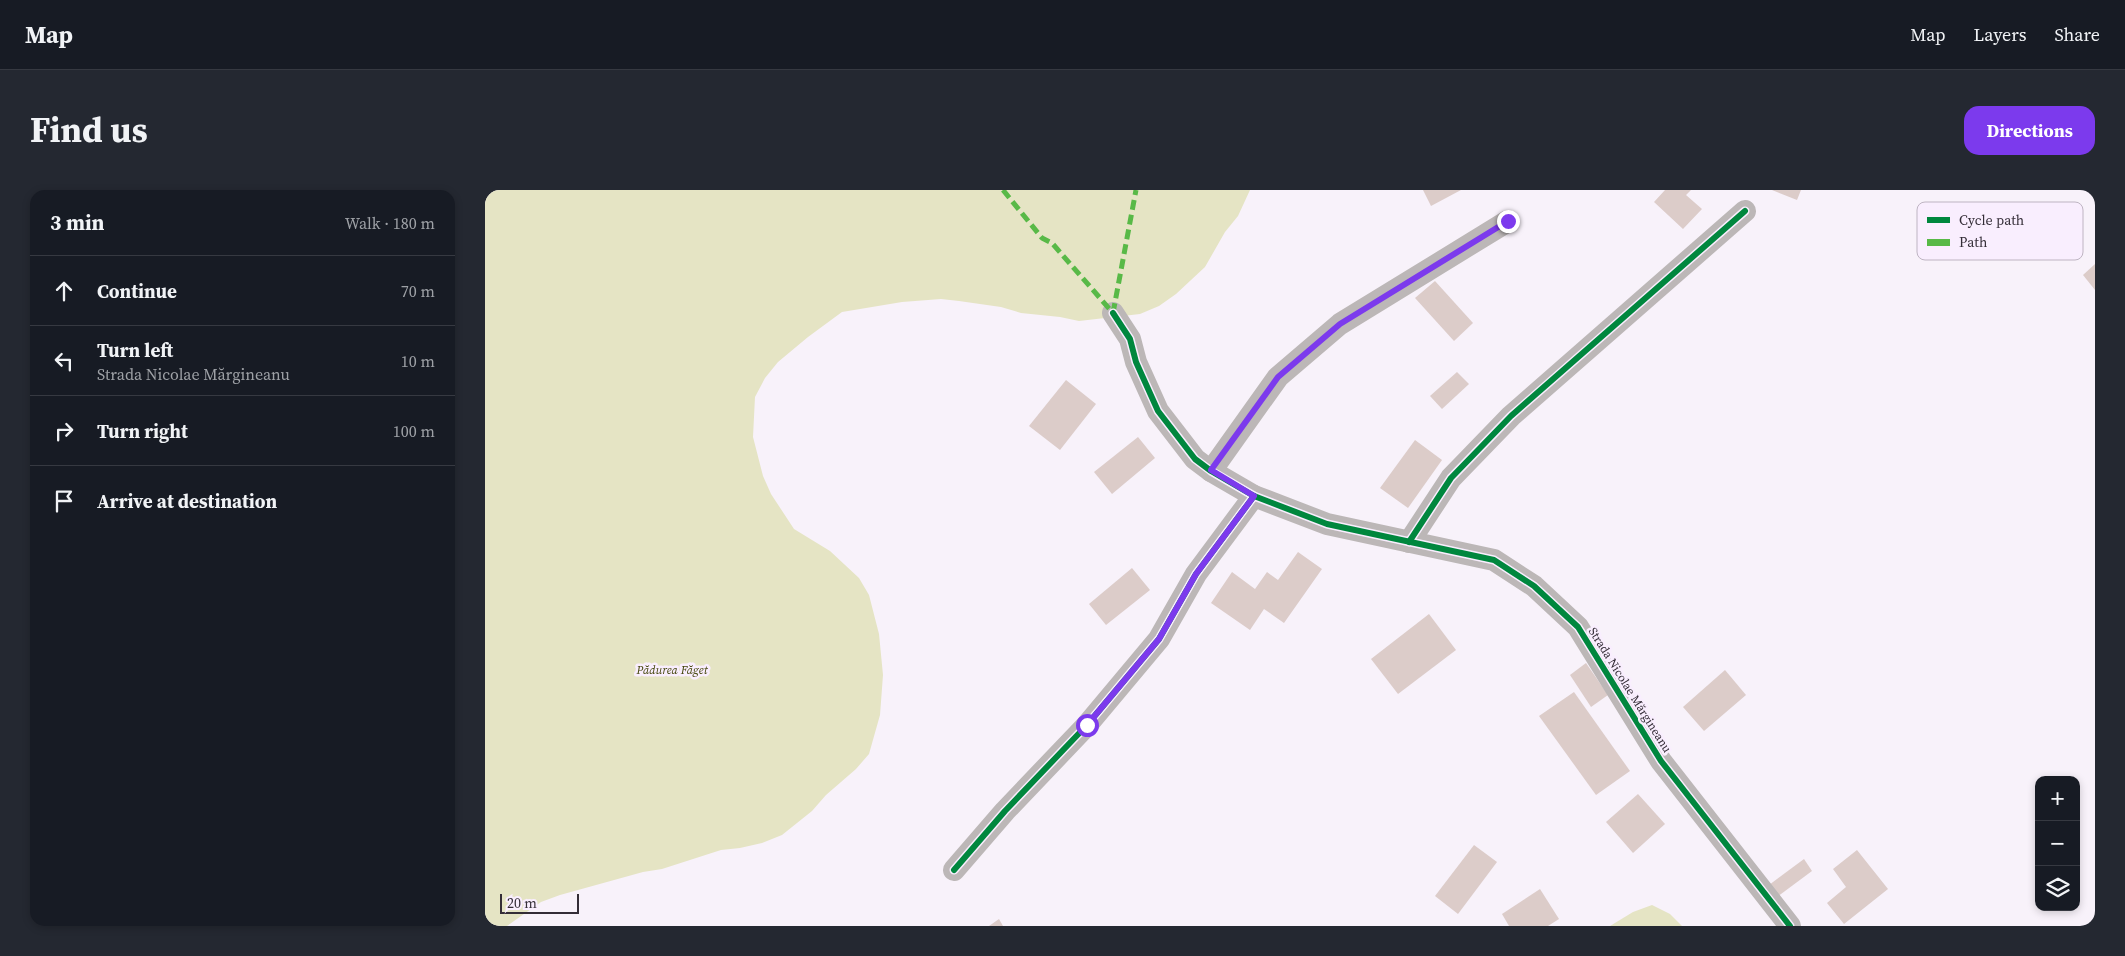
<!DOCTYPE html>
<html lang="en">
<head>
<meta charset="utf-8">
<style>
  body { margin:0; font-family:"Source Serif 4",serif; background:#242831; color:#f1f3f6 }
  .controls { position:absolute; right:15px; bottom:15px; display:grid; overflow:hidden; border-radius:10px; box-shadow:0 2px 8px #0003 }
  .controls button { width:45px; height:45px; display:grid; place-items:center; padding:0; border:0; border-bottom:1px solid #363941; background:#171b24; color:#f1f3f6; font:25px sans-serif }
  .scale { position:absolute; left:15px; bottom:12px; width:79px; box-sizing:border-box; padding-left:5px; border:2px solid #342d37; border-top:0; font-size:14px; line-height:18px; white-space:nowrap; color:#342d37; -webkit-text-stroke:4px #f9eefe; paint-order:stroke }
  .stop { position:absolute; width:15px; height:15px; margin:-11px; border:4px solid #7c3aed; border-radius:50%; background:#fff }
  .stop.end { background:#7c3aed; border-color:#fff; box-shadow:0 1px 5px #0008 }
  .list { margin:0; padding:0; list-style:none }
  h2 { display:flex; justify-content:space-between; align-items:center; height:65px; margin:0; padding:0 20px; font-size:21px }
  h2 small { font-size:16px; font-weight:400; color:#9ea1a6 }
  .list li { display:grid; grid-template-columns:32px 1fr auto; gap:15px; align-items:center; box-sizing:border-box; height:70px; padding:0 20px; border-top:1px solid #363941 }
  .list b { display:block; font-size:19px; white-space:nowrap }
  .list p { margin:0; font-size:16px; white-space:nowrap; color:#9ea1a6 }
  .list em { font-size:16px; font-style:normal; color:#9ea1a6 }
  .icon { flex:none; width:28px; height:28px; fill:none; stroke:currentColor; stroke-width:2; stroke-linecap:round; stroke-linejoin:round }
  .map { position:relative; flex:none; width:1610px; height:736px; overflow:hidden; border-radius:15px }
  header { display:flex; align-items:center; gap:30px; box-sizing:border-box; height:70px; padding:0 25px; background:#171b24; border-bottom:1px solid #363941 }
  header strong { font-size:24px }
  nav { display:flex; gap:28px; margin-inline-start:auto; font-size:18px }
  .intro { display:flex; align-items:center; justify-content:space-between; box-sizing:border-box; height:120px; padding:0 30px }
  h1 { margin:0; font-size:35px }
  .button { padding:12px 22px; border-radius:15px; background:#7c3aed; color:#fff; font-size:18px; font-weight:700 }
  main { display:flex; gap:30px; padding:0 30px }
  aside { flex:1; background:#171b24; border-radius:15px; box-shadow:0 2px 8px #0003 }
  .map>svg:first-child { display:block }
  .green { fill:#e5e4c4 }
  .building { fill:#dcccc9 }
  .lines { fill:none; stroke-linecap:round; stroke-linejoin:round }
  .minor { stroke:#bcb7b7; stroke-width:22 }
  .quiet { stroke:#58b947; stroke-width:5; stroke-dasharray:10 5; stroke-linecap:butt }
  .cycleway-casing { stroke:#f9eefe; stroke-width:9 }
  .cycleway { stroke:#00873e; stroke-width:6 }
  .route { stroke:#7c3aed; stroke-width:6 }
  .labels { text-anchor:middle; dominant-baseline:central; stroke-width:5; stroke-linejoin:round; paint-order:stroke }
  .park-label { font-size:12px; font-style:italic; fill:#46470e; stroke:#f9eefe }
  .street-label { font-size:12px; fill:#342d37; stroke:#f9eefe }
  .key { fill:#f9eefe; stroke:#beb4c2; stroke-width:1 }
  .key-label { font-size:14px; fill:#342d37 }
</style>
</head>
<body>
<header>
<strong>Map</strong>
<nav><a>Map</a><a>Layers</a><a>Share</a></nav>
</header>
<div class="intro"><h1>Find us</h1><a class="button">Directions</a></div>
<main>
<aside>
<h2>3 min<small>Walk · 180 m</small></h2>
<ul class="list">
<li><svg class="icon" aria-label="ahead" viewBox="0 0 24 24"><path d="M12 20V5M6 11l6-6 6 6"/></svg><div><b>Continue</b></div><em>70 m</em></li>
<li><svg class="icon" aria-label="left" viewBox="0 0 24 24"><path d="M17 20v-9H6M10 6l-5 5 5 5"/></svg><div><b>Turn left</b><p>Strada Nicolae Mărgineanu</p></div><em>10 m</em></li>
<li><svg class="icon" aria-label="right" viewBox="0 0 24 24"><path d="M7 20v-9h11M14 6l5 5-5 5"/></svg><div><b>Turn right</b></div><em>100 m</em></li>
<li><svg class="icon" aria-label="arrive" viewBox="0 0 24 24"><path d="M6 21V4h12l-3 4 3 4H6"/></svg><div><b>Arrive at destination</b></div></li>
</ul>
</aside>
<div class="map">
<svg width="1610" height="736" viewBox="0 0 1610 736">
  <rect width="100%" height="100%" fill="#f8f2fa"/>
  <g class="green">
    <polygon points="0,0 765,0 753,26 740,42 720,77 691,104 674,116 655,124 594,131 575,127 536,123 516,117 474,111 456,109 417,112 357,122 323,147 293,172 280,188 270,207 268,247 278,286 286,304 309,339 345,361 374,388 384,405 394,444 398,485 395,525 384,564 371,579 341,605 327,621 297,645 277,653 255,658 236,660 177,679 158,682 75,705 56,712 22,736 0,736"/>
    <polygon points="1167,715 1185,724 1197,736 1125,736 1148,722"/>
  </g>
  <g class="building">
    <polygon points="938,0 976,0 946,16"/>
    <polygon points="1180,0 1206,0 1201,5 1217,19 1198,39 1169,12"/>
    <polygon points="1287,0 1316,0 1312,10"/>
    <polygon points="1610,74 1610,100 1598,85"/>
    <polygon points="950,91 988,133 969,151 930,108"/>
    <polygon points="972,182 984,194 957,219 945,206"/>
    <polygon points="581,190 611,214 575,260 544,236"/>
    <polygon points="653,247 670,268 627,304 609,282"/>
    <polygon points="930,250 957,270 923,318 895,298"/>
    <polygon points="813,362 837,379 799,433 779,419 765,440 726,413 747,382 770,399 782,382 793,390"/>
    <polygon points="647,378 665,400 621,435 604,414"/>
    <polygon points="944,424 971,460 913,504 886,469"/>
    <polygon points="1101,473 1123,505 1106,517 1085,485"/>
    <polygon points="1240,480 1261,505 1219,541 1198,517"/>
    <polygon points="1089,502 1145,581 1111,605 1054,526"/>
    <polygon points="1153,604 1180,634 1148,663 1121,632"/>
    <polygon points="989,655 1012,672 973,724 950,706"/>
    <polygon points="1372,660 1403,699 1359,734 1342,713 1361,697 1348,679"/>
    <polygon points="1319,669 1327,681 1292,707 1284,695"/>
    <polygon points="1055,699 1074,729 1063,736 1024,736 1017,724"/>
    <polygon points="514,729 518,736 504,736"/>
  </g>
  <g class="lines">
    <g class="minor">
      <polyline points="628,123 645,149 651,172 673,221 710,269 726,281 769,306 842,334 1009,370 1049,396 1093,437 1176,571 1305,736"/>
      <polyline points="726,281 793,187 855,134 1023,31"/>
      <polyline points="924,352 966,288 1026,226 1260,21"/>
      <polyline points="469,680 520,621 602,535 674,449 711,384 769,306"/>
    </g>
    <g class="quiet">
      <polyline points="518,0 557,48 567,53 628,123"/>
      <polyline points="628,123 651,0"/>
    </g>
    <defs>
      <g id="cycleway">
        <polyline points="628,123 645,149 651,172 673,221 710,269 726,281 769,306 842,334 1009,370 1049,396 1093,437 1176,571 1305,736"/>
        <polyline points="924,352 966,288 1026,226 1260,21"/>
        <polyline points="469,680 520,621 602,535 674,449 711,384 769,306"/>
      </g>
    </defs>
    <use href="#cycleway" class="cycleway-casing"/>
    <use href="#cycleway" class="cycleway"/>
  </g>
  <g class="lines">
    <polyline class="route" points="602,535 674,449 711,384 769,306 726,280 793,187 855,134 1023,31"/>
  </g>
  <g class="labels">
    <g class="park-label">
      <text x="187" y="480">Pădurea Făget</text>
    </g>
    <g class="street-label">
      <text transform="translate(1145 500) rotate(58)">Strada Nicolae Mărgineanu</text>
    </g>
  </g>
  <rect x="1432" y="12" width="166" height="58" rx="8" class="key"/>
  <rect x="1442" y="27" width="23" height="6" fill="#00873e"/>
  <rect x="1442" y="49" width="23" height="7" fill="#58b947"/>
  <g class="key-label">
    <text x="1474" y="35">Cycle path</text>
    <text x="1474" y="57">Path</text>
  </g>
</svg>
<div class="controls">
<button>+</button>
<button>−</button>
<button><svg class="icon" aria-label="layers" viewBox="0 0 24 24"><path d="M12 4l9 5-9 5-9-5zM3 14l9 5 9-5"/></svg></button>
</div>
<div class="scale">20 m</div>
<div class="stop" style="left:602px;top:535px"></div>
<div class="stop end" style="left:1023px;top:31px"></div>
</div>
</main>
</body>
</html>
